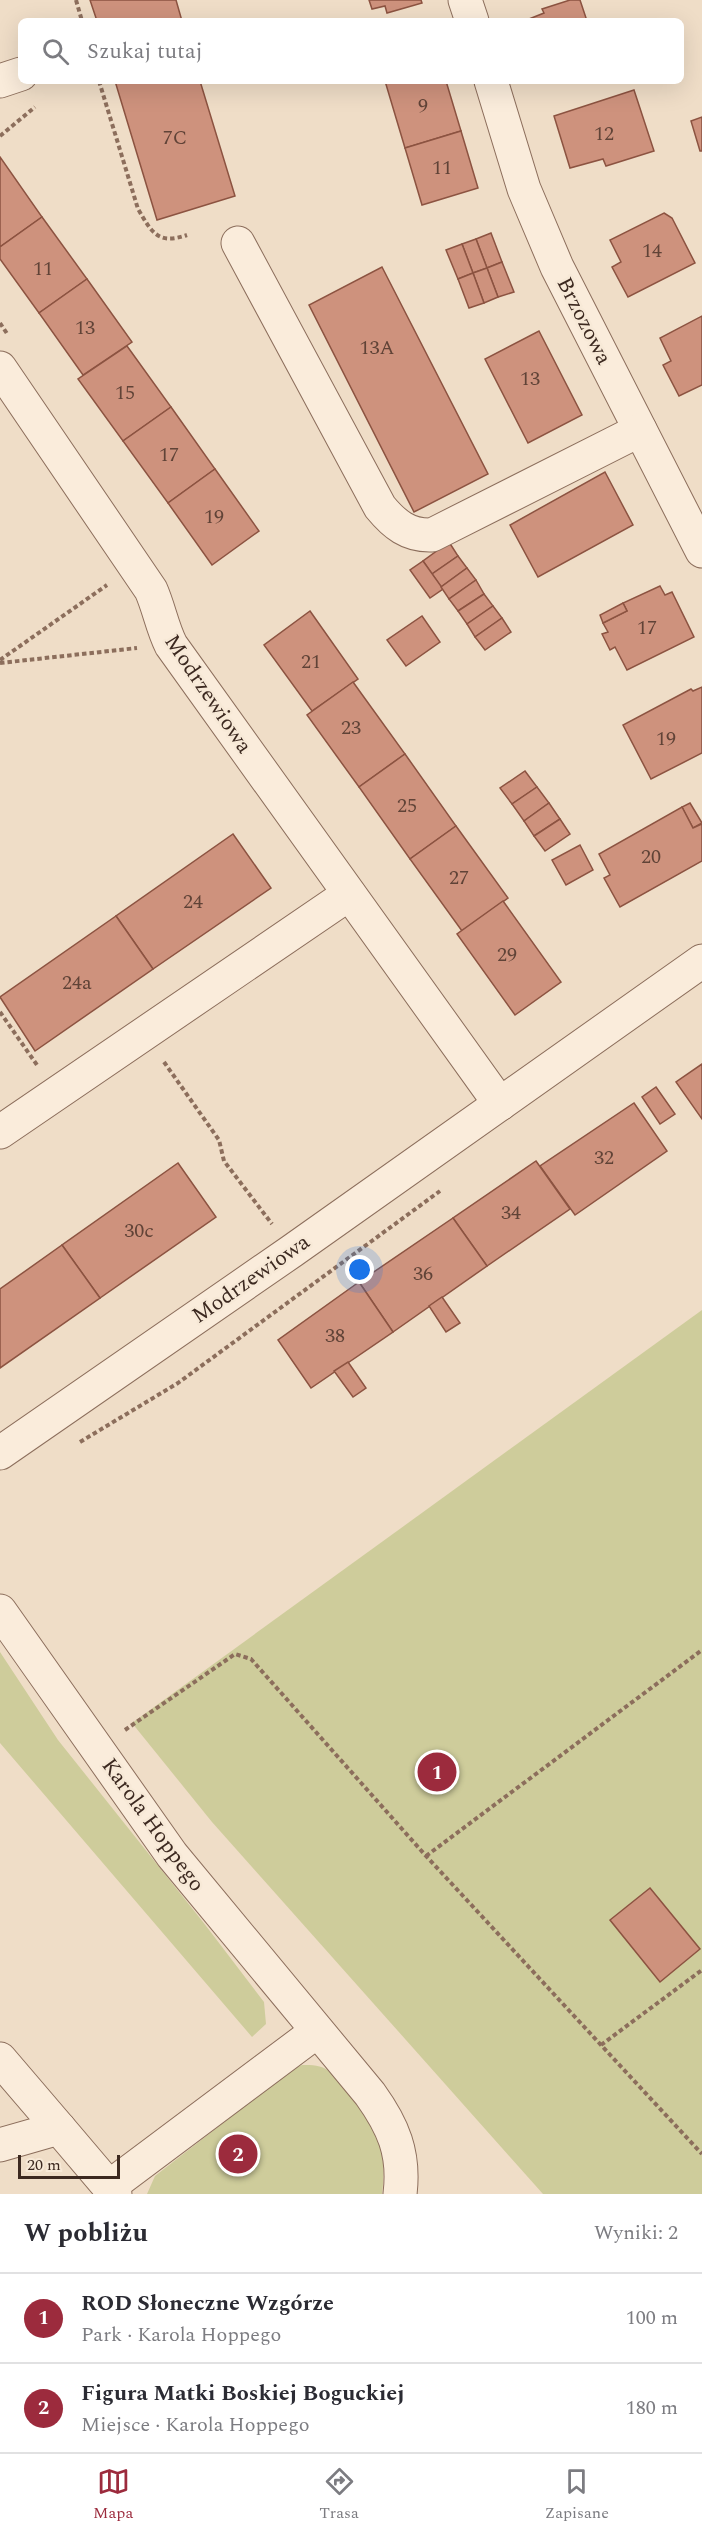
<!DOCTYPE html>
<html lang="pl">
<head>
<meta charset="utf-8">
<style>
  body { margin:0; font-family:Spectral,serif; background:#f7f7f7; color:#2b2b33 }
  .scale { position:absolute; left:18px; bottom:15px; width:102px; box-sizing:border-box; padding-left:6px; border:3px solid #3c2920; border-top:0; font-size:16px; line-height:21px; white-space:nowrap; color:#3c2920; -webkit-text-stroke:4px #f7e9d7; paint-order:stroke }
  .you { position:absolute; left:360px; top:1270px; width:21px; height:21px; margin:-15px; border:4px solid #fff; border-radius:50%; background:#1a73e8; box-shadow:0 0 0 9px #1a73e833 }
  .badge { display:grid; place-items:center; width:39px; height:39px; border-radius:50%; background:#9c2b3d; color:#fff; font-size:20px; font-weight:700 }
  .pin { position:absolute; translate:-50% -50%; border:3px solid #fff; box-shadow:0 2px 6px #0006 }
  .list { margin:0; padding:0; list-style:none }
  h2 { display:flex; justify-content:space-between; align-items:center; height:78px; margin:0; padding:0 24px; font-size:26px }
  h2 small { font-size:20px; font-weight:400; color:#7c7c81 }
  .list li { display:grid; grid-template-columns:39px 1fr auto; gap:18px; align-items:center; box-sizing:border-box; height:90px; padding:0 24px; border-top:2px solid #e1e1e2 }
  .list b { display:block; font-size:22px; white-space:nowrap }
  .list p { margin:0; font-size:20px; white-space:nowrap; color:#7c7c81 }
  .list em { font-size:20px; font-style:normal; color:#7c7c81 }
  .icon { flex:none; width:33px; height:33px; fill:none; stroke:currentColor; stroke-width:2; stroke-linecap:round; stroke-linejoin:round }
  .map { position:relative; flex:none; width:702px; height:2194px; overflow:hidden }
  .search { position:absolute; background:#fff; box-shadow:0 6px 24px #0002; left:18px; right:18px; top:18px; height:66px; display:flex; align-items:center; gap:15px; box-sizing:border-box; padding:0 21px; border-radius:9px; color:#7c7c81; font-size:22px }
  .sheet { height:258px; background:#fff }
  nav { display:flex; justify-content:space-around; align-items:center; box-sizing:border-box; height:84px; border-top:2px solid #e1e1e2; background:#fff; font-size:16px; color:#7c7c81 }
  nav a { display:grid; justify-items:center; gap:3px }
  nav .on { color:#9c2b3d }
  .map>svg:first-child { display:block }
  .green { fill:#cecc9b }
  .building { fill:#ce927d; stroke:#8c5341; stroke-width:1.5 }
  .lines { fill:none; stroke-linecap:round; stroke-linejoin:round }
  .minor-casing { stroke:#8c6e5c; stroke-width:35 }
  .path { stroke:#8c6e5c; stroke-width:4; stroke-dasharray:4.5 3; stroke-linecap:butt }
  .minor { stroke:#faecdb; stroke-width:33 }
  .labels { text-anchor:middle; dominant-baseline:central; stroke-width:5; stroke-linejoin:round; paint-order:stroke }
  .number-label { font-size:20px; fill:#604337 }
  .street-label { font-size:22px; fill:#3c2920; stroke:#f7e9d7 }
</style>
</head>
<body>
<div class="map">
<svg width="702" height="2194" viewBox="0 0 702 2194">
  <rect width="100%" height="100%" fill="#efddc7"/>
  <g class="green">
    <polygon points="702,1310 702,2194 543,2194 212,1822 132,1723"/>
    <polygon points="0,1652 58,1740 203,1922 264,2002 266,2024 252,2037 0,1743"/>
    <path d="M 302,2065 C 312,2065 321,2065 329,2071 C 344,2082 377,2129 381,2148 C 384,2163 384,2178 382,2194 L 147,2194 L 155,2176 L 291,2070 Z"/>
  </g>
  <g class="building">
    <polygon points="90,0 176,0 182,21 97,21"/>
    <polygon points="369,0 421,0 422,3 387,13 385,6 372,9"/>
    <polygon points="570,0 580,0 587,21 524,21 544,13 542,9"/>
    <polygon points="115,81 200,81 235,196 157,220"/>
    <polygon points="385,81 446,81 461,131 405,148"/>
    <polygon points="634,90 654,151 606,166 603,159 570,168 554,116"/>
    <polygon points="702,117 702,151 700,151 691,121"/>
    <polygon points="461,131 478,188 422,205 405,148"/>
    <polygon points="0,157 42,217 0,247"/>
    <polygon points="664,213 672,218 695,263 628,297 612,267 621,262 610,240"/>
    <polygon points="42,217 87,279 39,313 0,259 0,247"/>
    <polygon points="491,233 502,262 487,268 476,239"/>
    <polygon points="476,239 487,268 473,273 462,244"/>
    <polygon points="462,244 473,273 458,279 446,250"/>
    <polygon points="502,262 514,292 498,297 487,268"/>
    <polygon points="382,267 488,474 414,512 309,305"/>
    <polygon points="487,268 498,297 484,303 473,273"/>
    <polygon points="473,273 484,303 469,308 458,279"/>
    <polygon points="87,279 132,342 83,375 39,313"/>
    <polygon points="702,316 702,385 679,396 663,365 671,361 660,338"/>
    <polygon points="539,331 582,415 528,443 485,359"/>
    <polygon points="127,346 171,407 123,441 78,379"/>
    <polygon points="171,407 215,469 168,503 123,441"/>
    <polygon points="215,469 259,531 212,565 168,503"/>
    <polygon points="605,472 633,525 538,577 510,525"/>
    <polygon points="449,542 458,556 432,574 423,561"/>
    <polygon points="458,556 467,568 441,587 432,574"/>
    <polygon points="423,561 443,589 430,598 410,570"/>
    <polygon points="467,568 476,580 449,599 441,587"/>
    <polygon points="476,580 484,594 458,611 449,599"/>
    <polygon points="660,586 665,595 672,592 694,637 627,670 615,647 610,650 602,634 608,632 603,623 627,611 623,603"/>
    <polygon points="484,594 493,606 467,624 458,611"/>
    <polygon points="623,603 627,611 603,623 600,615"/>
    <polygon points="493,606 502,618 475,637 467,624"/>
    <polygon points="310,611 358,679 312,711 264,645"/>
    <polygon points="422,616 440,642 406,666 387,640"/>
    <polygon points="502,618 511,632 485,650 475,637"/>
    <polygon points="353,682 405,754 359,787 307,715"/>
    <polygon points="702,687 702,753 651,779 623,725 691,689 693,691"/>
    <polygon points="405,754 456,826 410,859 359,787"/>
    <polygon points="525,771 537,787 512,804 500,788"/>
    <polygon points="537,787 549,803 524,821 512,804"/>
    <polygon points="549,803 560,819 534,836 524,821"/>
    <polygon points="690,803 702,823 693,828 682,807"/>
    <polygon points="682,807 693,828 702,824 702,861 620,907 604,878 610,875 599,854"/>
    <polygon points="560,819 570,834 545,851 534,836"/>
    <polygon points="456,826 508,898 462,931 410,859"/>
    <polygon points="233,834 271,888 153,969 116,916"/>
    <polygon points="580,845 593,870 566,885 552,860"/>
    <polygon points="503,901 561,982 515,1015 457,934"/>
    <polygon points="116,916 153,969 35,1051 0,997"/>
    <polygon points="702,1064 702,1119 676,1082"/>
    <polygon points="656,1087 675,1114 660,1124 642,1097"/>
    <polygon points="634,1103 667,1151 575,1215 540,1166"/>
    <polygon points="536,1161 570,1209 487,1266 453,1218"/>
    <polygon points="178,1163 216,1217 100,1298 62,1245"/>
    <polygon points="453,1218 487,1266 393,1332 359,1282"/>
    <polygon points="62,1245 100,1298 0,1368 0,1289"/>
    <polygon points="359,1282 393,1332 311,1388 278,1340"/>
    <polygon points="442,1297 460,1323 446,1332 429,1306"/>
    <polygon points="348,1362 366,1388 353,1397 334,1371"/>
    <polygon points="650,1888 700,1949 660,1982 610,1920"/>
  </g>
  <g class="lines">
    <defs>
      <g id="minor">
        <polyline points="465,0 472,21"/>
        <polyline points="0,81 21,74"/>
        <polyline points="491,81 524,189 557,267 702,551"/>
        <path d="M 238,243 L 380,507 C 394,524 408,536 432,535 L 640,430"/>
        <path d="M 0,368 L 151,590 C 159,608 162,627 171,645 L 500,1104"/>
        <polyline points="0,1132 349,894"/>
        <polyline points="0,1453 292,1251 702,961"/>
        <path d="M 0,1611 L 172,1855 L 370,2094 C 393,2126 405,2153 400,2194"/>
        <polyline points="0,2059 59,2128"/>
        <polyline points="0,2145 59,2128 115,2194"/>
        <polyline points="109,2187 316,2032"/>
      </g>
    </defs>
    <use href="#minor" class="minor-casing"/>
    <g class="path">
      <polyline points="76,0 82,21"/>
      <path d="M 99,81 L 138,209 C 152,233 158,245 187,235"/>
      <polyline points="0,136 35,107"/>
      <polyline points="0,323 8,335"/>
      <polyline points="0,660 107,585"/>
      <polyline points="0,663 137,648"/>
      <polyline points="0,1012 37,1065"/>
      <polyline points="164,1062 219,1140 224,1161 272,1224"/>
      <polyline points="80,1442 178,1383 440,1191"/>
      <polyline points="125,1730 235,1654 251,1659 426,1856 702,2154"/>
      <polyline points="426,1856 702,1650"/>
      <polyline points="601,2045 702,1970"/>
    </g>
    <use href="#minor" class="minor"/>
  </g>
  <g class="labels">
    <g class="number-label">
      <text x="423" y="106">9</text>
      <text x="604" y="134">12</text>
      <text x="175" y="138">7C</text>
      <text x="442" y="168">11</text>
      <text x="652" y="251">14</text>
      <text x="43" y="269">11</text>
      <text x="85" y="328">13</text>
      <text x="377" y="348">13A</text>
      <text x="530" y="379">13</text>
      <text x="125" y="393">15</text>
      <text x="169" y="455">17</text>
      <text x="214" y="517">19</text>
      <text x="647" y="628">17</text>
      <text x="311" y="662">21</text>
      <text x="351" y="728">23</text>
      <text x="666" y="739">19</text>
      <text x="407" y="806">25</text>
      <text x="651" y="857">20</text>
      <text x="459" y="878">27</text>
      <text x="193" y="902">24</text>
      <text x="507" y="955">29</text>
      <text x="77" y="983">24a</text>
      <text x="604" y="1158">32</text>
      <text x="511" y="1213">34</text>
      <text x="139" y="1231">30c</text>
      <text x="423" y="1274">36</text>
      <text x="335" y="1336">38</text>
    </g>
    <g class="street-label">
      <text transform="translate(584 321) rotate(63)">Brzozowa</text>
      <text transform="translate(208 694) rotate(56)">Modrzewiowa</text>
      <text transform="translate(251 1279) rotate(-35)">Modrzewiowa</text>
      <text transform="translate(153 1825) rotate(54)">Karola Hoppego</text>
    </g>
  </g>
</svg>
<div class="scale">20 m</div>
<div class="you"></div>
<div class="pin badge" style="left:437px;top:1772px">1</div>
<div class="pin badge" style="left:238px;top:2154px">2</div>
<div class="search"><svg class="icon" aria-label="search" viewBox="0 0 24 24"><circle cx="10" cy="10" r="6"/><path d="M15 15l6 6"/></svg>Szukaj tutaj</div>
</div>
<section class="sheet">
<h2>W pobliżu<small>Wyniki: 2</small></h2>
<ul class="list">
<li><span class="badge">1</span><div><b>ROD Słoneczne Wzgórze</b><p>Park · Karola Hoppego</p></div><em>100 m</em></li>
<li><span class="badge">2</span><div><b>Figura Matki Boskiej Boguckiej</b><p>Miejsce · Karola Hoppego</p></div><em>180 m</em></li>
</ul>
</section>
<nav>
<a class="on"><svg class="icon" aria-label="map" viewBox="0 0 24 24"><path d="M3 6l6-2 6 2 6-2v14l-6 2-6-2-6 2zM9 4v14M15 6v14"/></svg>Mapa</a>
<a><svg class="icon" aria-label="directions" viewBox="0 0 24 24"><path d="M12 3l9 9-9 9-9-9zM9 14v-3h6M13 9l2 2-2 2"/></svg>Trasa</a>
<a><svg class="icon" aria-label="saved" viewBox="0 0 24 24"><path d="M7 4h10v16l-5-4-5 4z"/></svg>Zapisane</a>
</nav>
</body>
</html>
